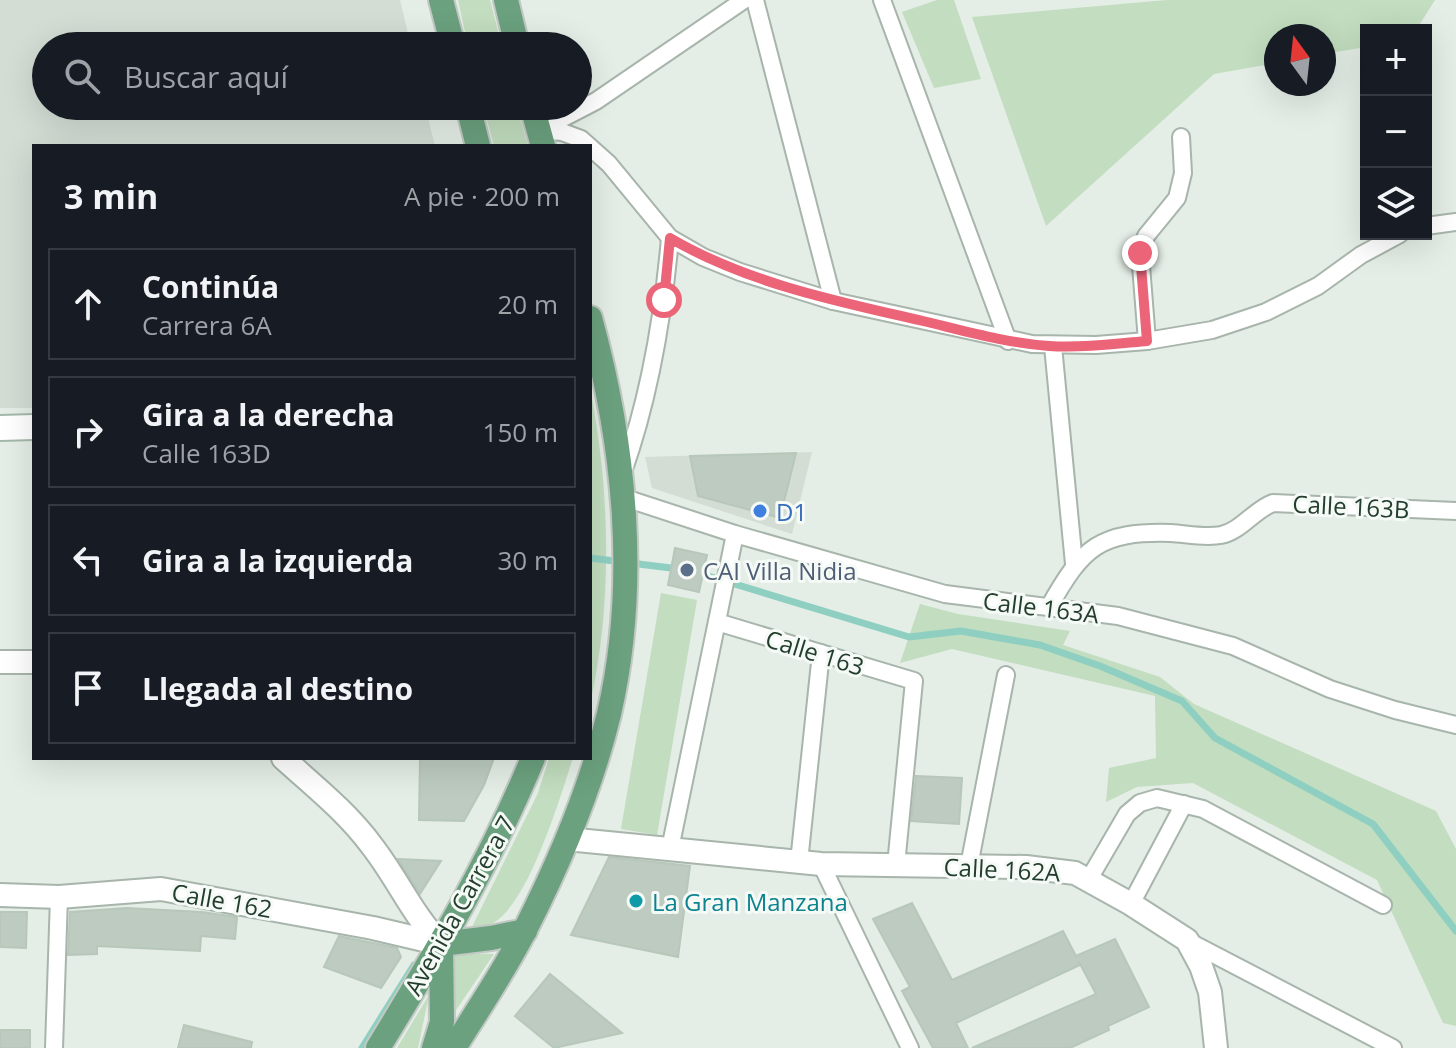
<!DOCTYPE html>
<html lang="es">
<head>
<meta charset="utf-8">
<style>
  body { margin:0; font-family:"Open Sans",sans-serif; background:#242831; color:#f1f3f6 }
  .controls { position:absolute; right:24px; top:24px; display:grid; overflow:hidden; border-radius:0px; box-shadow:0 8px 32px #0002 }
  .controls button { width:72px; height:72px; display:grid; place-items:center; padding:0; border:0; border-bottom:2px solid #363941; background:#171b24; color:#f1f3f6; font:40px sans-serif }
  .compass { position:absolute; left:1264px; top:24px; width:72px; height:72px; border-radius:50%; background:#171b24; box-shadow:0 8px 32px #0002; rotate:345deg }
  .stop { position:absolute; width:24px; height:24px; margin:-18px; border:6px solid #ec6477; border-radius:50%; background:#fff }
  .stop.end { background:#ec6477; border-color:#fff; box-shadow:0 2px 8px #0008 }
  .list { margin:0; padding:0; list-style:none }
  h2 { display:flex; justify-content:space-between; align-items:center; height:104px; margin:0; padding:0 32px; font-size:34px }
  h2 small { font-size:26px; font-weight:400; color:#9ea1a6 }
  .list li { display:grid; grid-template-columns:52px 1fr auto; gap:24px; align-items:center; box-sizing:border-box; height:112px; margin:0 16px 16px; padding:0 16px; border:2px solid #363941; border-radius:0px }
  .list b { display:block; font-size:30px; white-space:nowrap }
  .list p { margin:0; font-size:26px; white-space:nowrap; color:#9ea1a6 }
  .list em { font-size:26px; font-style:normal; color:#9ea1a6 }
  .icon { flex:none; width:44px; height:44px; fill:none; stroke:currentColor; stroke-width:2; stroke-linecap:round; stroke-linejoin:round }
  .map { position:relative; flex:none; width:1456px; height:1048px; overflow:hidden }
  .search { position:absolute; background:#171b24; box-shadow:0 8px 32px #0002; left:32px; top:32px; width:560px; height:88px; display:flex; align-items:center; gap:20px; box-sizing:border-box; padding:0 28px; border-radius:44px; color:#9ea1a6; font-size:30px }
  .panel { position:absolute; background:#171b24; box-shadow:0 8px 32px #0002; left:32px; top:144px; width:560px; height:616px; border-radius:0px }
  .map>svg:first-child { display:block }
  .built { fill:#d3ddd4 }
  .green { fill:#c2ddbf }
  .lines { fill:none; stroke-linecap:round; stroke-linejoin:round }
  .stream { stroke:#8fcfc1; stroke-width:7 }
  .building { fill:#bdcbc0; stroke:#b7c7ba; stroke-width:2 }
  .minor-casing { stroke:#a7b5ab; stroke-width:20 }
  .tertiary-casing { stroke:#a7b5ab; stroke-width:26 }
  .secondary-casing { stroke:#a3b9a9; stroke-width:28 }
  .primary-casing { stroke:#c2c9c4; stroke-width:28 }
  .minor { stroke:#fff; stroke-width:16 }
  .tertiary { stroke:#fff; stroke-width:22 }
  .secondary { stroke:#fff; stroke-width:24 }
  .primary { stroke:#6ba17e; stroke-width:24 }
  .route { stroke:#ec6477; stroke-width:10 }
  .shop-dot { fill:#3f7fe0; stroke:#f5faf6; stroke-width:3 }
  .service-dot { fill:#5c6f8a; stroke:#f5faf6; stroke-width:3 }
  .culture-dot { fill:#0f9aa8; stroke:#f5faf6; stroke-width:3 }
  .labels { text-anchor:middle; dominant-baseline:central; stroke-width:6; stroke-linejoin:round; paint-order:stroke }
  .street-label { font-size:24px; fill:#243e2d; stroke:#f5faf6 }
  .shop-label { font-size:24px; fill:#366cbe; stroke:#f5faf6; text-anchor:start }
  .service-label { font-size:24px; fill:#4e5e75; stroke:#f5faf6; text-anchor:start }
  .culture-label { font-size:24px; fill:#0d838f; stroke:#f5faf6; text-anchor:start }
</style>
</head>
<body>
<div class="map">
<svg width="1456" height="1048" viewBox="0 0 1456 1048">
  <rect width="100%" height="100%" fill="#e4ede6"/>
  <g class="built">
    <polygon points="0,0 400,0 411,46 46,46 46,106 425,106 435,146 34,146 34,408 0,408"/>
    <polygon points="812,452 792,534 652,488 645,457"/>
  </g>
  <g class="green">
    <polygon points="458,0 490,0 502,46 468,46"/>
    <polygon points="937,0 954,0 981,79 934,88 902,12"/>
    <polygon points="1167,0 1435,0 1416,30 1366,30 1366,47 1324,54 1324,36 1276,36 1276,63 1214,74 1046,226 972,17"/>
    <polygon points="483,106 517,106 528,146 494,146"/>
    <path d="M 590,388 C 610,490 613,602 590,704 Z"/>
    <polygon points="661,593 697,600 657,835 621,829"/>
    <polygon points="920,604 958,614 1070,631 1063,645 1160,677 1194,704 1436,811 1456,849 1456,1026 1443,1023 1377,880 1193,783 1137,787 1106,802 1109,768 1156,758 1155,696 952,649 900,663"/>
    <path d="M 549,758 L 573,758 C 560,797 528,907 491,924 C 486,926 477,926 472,927 L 538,793 Z"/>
    <polygon points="457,953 494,954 452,1016 450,961"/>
    <polygon points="429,995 418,1048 397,1048"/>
  </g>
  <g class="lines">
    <g class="stream">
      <polyline points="590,558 679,569"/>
      <polyline points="695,572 909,637 961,631 1040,645 1100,666 1182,701 1215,738 1373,824 1456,931"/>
      <polyline points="362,1048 414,965"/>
    </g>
  </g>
  <g class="building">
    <polygon points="796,453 780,518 698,496 690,456"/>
    <polygon points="675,548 707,555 699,592 668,585"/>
    <polygon points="420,758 494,758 484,785 464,821 419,820"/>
    <polygon points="916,776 962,778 959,824 911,821"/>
    <polygon points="609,857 690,866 678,957 571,935"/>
    <polygon points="398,859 441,861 420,894"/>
    <polygon points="912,903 952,980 1063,931 1076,956 1115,939 1149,1007 1108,1026 1109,1030 1070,1048 972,1048 1096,994 1079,962 1080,965 956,1023 968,1048 933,1048 902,991 910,987 873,919"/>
    <polygon points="127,908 202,912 237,917 235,939 201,936 200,951 97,946 97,954 68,955 70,912"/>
    <polygon points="0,912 27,912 26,948 0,947"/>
    <polygon points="339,936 397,948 401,957 381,988 324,967"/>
    <polygon points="550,974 622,1033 554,1048 515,1016"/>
    <polygon points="184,1025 252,1042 251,1048 178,1048"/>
    <rect x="0" y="1030" width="30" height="18"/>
  </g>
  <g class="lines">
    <defs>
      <g id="minor">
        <polyline points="755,0 833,301"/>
        <polyline points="882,0 1008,341"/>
        <polyline points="538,130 562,132 581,139 609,164 670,238 703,257 740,272 833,301 1032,344 1096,345 1147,341 1212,330 1266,312 1318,286 1361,255 1400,234"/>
        <polyline points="540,130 596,101 744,0"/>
        <polyline points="1426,226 1456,222"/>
        <polyline points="1147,341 1140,253 1146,236 1177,198 1183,173 1181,137"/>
        <polyline points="1053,346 1074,564"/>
        <path d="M 623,472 C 650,396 663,318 670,238"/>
        <polyline points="622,497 735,534 945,594 1118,616 1233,646 1330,689 1395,710 1456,725"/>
        <path d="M 1049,607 C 1083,547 1099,531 1171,533 C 1187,534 1205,538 1221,535 C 1241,531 1254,510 1273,503 L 1456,511"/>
        <polyline points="717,622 914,681 896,865"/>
        <polyline points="670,849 735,534"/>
        <polyline points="799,862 821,653"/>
        <polyline points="821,864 910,1048"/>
        <polyline points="969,866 1006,675"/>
        <polyline points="1089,879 1127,814 1140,803 1157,798 1203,809 1383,905"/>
        <polyline points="1131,904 1184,804"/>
        <polyline points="1188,941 1393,1048"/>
        <polyline points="54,1048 59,897"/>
      </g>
      <g id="tertiary">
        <polyline points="0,662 34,662"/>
        <path d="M 283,758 C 314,786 347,812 372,846 C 397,878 412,914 440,943"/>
        <polyline points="567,839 821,864 1026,867 1075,873 1131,904 1187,940 1201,966 1210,992 1216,1048"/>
        <polyline points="0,895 59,897 161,889 373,928 441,944"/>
      </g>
      <polyline id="secondary" points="0,428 34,427"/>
      <g id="primary">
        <polyline points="441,0 453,46"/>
        <polyline points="506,0 517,46"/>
        <polyline points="468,106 478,146"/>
        <polyline points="532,106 543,146"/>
        <polyline points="441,944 491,938 525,931"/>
        <path d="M 378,1048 C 435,955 491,860 533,758"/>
        <polyline points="434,1048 442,1022 441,944"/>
        <path d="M 454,1048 C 478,1009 505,970 526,928 C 560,861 591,788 609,714 C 639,584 625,445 590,318"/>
      </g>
    </defs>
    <use href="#minor" class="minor-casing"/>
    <use href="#tertiary" class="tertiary-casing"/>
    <use href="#secondary" class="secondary-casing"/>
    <use href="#primary" class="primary-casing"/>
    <use href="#minor" class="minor"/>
    <use href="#tertiary" class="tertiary"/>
    <use href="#secondary" class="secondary"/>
    <use href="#primary" class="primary"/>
  </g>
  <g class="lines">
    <path class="route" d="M 664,300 L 670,238 C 747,283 836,301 923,321 C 965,331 1007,343 1049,346 C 1081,348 1114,344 1147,341 L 1140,253"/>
  </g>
  <circle class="shop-dot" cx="760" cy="511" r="8"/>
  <circle class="service-dot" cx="687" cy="570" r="8"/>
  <circle class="culture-dot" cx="636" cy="901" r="8"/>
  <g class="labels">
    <g class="street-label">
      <text transform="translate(1351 506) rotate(3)">Calle 163B</text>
      <text transform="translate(1041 607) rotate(7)">Calle 163A</text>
      <text transform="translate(815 652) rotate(17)">Calle 163</text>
      <text transform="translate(1002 869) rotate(3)">Calle 162A</text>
      <text transform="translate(222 900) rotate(10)">Calle 162</text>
      <text transform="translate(459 905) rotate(-61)">Avenida Carrera 7</text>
    </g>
    <g class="shop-label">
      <text x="776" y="511">D1</text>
    </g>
    <g class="service-label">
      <text x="703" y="570">CAI Villa Nidia</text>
    </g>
    <g class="culture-label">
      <text x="652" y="901">La Gran Manzana</text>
    </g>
  </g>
</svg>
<div class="controls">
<button>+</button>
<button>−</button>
<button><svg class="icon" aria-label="layers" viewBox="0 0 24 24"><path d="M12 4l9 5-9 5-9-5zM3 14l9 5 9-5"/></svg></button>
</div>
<svg class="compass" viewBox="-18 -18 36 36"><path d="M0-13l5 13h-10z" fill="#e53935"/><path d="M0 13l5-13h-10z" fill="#9ea1a6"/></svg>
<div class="stop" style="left:664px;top:300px"></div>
<div class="stop end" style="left:1140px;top:253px"></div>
<div class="search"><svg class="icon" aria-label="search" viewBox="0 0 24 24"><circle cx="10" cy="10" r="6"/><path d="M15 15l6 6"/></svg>Buscar aquí</div>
<section class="panel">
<h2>3 min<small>A pie · 200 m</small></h2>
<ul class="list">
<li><svg class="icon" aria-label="ahead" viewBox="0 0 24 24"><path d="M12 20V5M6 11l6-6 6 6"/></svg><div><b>Continúa</b><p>Carrera 6A</p></div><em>20 m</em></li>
<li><svg class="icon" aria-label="right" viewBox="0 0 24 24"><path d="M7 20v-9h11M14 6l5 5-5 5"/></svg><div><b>Gira a la derecha</b><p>Calle 163D</p></div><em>150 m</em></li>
<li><svg class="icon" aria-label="left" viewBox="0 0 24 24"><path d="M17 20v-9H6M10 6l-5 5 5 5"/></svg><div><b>Gira a la izquierda</b></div><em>30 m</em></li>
<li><svg class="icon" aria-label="arrive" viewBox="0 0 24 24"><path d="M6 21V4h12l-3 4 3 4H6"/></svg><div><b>Llegada al destino</b></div></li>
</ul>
</section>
</div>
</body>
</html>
